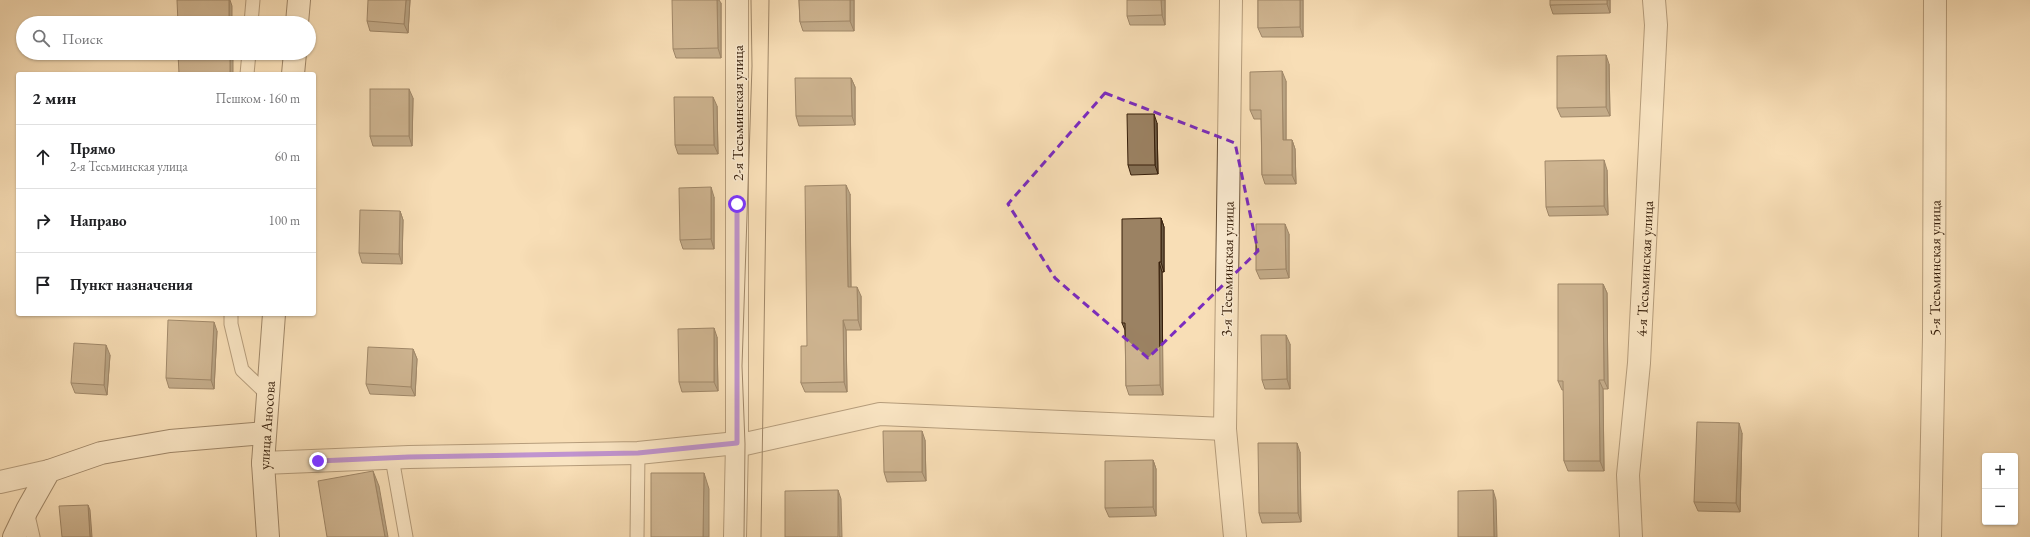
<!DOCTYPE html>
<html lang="ru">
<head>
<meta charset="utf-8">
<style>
  body { margin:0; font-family:"EB Garamond",serif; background:#f6f6f6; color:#202124 }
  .controls { position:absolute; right:12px; bottom:12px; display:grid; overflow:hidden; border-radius:4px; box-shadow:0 1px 3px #0004 }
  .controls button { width:36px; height:36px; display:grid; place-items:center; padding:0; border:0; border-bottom:1px solid #e0e0e0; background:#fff; color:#202124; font:20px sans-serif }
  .stop { position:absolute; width:12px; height:12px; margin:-9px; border:3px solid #7c3aed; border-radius:50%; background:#fff }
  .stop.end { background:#7c3aed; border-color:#fff; box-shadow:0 1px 4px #0008 }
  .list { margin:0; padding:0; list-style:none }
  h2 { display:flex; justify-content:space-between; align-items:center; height:52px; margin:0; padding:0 16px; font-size:17px }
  h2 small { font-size:13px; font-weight:400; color:#757577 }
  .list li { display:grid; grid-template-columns:26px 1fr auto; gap:12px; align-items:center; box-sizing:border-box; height:64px; padding:0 16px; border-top:1px solid #e0e0e0 }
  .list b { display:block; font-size:15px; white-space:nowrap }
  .list p { margin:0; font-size:13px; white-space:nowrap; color:#757577 }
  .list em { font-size:13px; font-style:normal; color:#757577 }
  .icon { flex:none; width:22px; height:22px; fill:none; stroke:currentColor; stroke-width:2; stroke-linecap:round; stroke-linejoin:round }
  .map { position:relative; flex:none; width:2030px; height:537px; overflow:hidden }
  .search { position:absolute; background:#fff; box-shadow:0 1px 3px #0004; left:16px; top:16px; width:300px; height:44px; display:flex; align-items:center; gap:10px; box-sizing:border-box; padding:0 14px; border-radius:22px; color:#757577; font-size:15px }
  .panel { position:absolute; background:#fff; box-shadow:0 1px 3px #0004; left:16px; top:72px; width:300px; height:244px; border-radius:4px }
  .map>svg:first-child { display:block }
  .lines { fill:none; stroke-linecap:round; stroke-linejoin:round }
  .lane-casing { stroke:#664e35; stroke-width:15 }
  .street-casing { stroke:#664e35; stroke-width:24 }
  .secondary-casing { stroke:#361e0a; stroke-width:24 }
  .lane { stroke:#faead0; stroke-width:13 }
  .street { stroke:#faead0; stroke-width:22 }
  .secondary { stroke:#faead0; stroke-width:22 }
  .tram { stroke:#361e0a; stroke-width:1 }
  .wall { fill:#857055; stroke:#361e0a }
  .shaded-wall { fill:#6c5b45; stroke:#361e0a }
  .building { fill:#9b8263; stroke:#361e0a }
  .route { stroke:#7c3aed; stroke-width:5 }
  .marked { fill:none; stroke:#7b2cbf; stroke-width:3; stroke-dasharray:8 5; stroke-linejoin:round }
  .labels { text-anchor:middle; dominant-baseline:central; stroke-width:3; stroke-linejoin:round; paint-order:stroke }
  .street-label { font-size:15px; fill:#361e0a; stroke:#faead0 }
</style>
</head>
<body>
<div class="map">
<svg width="2030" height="537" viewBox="0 0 2030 537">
  <rect width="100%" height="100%" fill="#f8deb6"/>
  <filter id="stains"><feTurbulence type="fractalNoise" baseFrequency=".005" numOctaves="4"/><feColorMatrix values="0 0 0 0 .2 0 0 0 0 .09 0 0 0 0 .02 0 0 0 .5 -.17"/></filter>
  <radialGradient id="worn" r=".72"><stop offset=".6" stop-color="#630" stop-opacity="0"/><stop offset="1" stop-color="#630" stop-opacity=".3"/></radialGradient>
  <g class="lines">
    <defs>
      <g id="lane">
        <polyline points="251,23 253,0"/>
        <polyline points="247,74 249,53"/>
        <polyline points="231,314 231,324 242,370 267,394"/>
        <polyline points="392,458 406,537"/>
        <polyline points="27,511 33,537"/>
        <polyline points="637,537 638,453"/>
      </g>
      <g id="street">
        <polyline points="1231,0 1225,429 1235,537"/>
        <polyline points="263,463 409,457 638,453 737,443 745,444 880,414 1225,429"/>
        <polyline points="0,482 49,471"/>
        <polyline points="735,537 737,443 737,0"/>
        <path id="s1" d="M 1631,537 L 1628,475 L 1639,363 L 1656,25 L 1654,0"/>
        <path id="s2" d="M 1930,537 L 1934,337 L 1935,0"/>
      </g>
      <g id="secondary">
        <polyline points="297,23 299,0"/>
        <polyline points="293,74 295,53"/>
        <polyline points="14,537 27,510 49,471 101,453 170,441 264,433"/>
        <path id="s3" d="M 268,537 L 263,463 L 274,314"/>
      </g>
    </defs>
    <use href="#lane" class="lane-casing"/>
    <use href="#street" class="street-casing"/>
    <use href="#secondary" class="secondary-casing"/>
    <use href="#lane" class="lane"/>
    <use href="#street" class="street"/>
    <use href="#secondary" class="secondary"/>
    <g class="tram">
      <polyline points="744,537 745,444 742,366 752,66 751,0"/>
      <polyline points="761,537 769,0"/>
    </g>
  </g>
  <g class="wall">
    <polygon points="410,0 408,33 370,31 367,21"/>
    <polygon points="799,0 854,0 854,31 803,31 800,22"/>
    <polygon points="1165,0 1165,25 1130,25 1127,16"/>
    <polygon points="1258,0 1303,0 1303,37 1262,37 1258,28"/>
    <polygon points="1610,0 1610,13 1553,14 1550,5"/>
    <polygon points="721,3 721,58 676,58 673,49"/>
    <polygon points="1609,64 1610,116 1561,117 1557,108"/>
    <polygon points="851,78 855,87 855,125 799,126 796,116"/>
    <polygon points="1286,81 1286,140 1292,140 1295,149 1296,184 1265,184 1262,175 1261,119 1254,119 1250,110"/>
    <polygon points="413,98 412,146 373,146 370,136"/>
    <polygon points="717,106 718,154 678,154 675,145"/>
    <polygon points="1157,123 1158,174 1131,175 1128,165"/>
    <polygon points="1607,170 1608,215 1549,216 1546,207"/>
    <polygon points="850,194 851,287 861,296 861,330 846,330 847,392 805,392 801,383 807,346"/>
    <polygon points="714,197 714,249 683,249 680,240"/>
    <polygon points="400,211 403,220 402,264 362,263 359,253"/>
    <polygon points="1161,218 1164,227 1164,272 1162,272 1163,395 1129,395 1126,386 1125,330 1122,323"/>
    <polygon points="1289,234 1289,278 1260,279 1256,270"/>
    <polygon points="1603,284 1607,293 1608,389 1603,389 1604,471 1568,471 1564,461 1564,390 1562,390 1558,381"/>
    <polygon points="217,331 214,389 169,388 166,378"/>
    <polygon points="717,337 718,391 682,392 679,382"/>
    <polygon points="1290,344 1290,389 1265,389 1262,380"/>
    <polygon points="413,349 417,359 415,396 370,394 366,384"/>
    <polygon points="110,355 107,395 75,393 71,383"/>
    <polygon points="1742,433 1740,512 1698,511 1694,502"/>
    <polygon points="925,440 926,481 887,482 884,472"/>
    <polygon points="1300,452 1301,522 1262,523 1259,513"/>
    <polygon points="1153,460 1156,469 1156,516 1109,517 1105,508"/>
  </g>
  <g class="shaded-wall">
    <polygon points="229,0 230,0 232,6 232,23 229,23"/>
    <polygon points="406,0 410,0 408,33 404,24"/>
    <polygon points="717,0 719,0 721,3 721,58 718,48"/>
    <polygon points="850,0 854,0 854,31 850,21"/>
    <polygon points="1161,0 1165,0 1165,25 1162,15"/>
    <polygon points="1300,0 1303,0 1303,37 1300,27"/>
    <polygon points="1607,0 1610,0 1610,13 1607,4"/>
    <rect x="230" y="53" width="3" height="21"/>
    <polygon points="1606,55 1609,64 1610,116 1606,107"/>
    <polygon points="1282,71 1286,81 1286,149 1283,140"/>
    <polygon points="851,78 855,87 855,125 852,116"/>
    <polygon points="409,89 413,98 412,146 409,136"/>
    <polygon points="713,97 717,106 718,154 714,145"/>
    <polygon points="1154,114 1157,123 1158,174 1155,165"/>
    <polygon points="1292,140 1295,149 1296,184 1292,175"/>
    <polygon points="1604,160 1607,170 1608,215 1604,206"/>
    <polygon points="846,185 850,194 851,296 848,287"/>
    <polygon points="711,187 714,197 714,249 711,239"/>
    <polygon points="400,211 403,220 402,264 399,254"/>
    <polygon points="1161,218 1164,227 1164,272 1161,262"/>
    <polygon points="1285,224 1289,234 1289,278 1286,269"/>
    <polygon points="1159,262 1162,272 1163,395 1160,385"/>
    <polygon points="1603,284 1607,293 1608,389 1604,380"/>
    <polygon points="857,287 861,296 861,330 858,320"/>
    <polygon points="843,320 846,330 847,392 844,382"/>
    <polygon points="214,322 217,331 214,389 211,380"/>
    <polygon points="714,328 717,337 718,391 714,382"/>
    <polygon points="1286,335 1290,344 1290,389 1287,379"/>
    <polygon points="106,345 110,355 107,395 104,385"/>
    <polygon points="413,349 417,359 415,396 411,387"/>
    <polygon points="1599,380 1603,389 1604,471 1600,461"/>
    <polygon points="1739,423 1742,433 1740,512 1736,503"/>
    <polygon points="922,431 925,440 926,481 922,472"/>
    <polygon points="1297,443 1300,452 1301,522 1298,513"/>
    <polygon points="1153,460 1156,469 1156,516 1153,507"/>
    <polygon points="373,471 379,486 388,537 385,537"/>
    <polygon points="704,473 709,489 709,537 703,537"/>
    <polygon points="838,490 841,499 842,537 839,537"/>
    <polygon points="1493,490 1496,500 1497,537 1494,537"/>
    <polygon points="88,505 90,510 92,537 90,537"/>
  </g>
  <g class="building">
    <polygon points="177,0 229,0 229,23 178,23"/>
    <polygon points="368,0 406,0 404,24 367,21"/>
    <polygon points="672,0 717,0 718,48 673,49"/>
    <polygon points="799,0 850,0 850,21 800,22"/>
    <polygon points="1127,0 1161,0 1162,15 1127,16"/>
    <polygon points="1258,0 1300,0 1300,27 1258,28"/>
    <polygon points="1550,0 1607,0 1607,4 1550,5"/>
    <polygon points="178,53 230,53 230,74 179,74"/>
    <polygon points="1606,55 1606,107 1557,108 1557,56"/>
    <polygon points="1282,71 1283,140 1292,140 1292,175 1262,175 1261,110 1250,110 1250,72"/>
    <polygon points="795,78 851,78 852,116 796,116"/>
    <rect x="370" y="89" width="39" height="47"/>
    <polygon points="674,97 713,97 714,145 675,145"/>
    <polygon points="1127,114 1154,114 1155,165 1128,165"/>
    <polygon points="1604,160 1604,206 1546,207 1545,161"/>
    <polygon points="846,185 848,287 857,287 858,320 843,320 844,382 801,383 801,346 807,346 805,186"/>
    <polygon points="711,187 711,239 680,240 679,188"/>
    <polygon points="360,210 400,211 399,254 359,253"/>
    <polygon points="1161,218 1161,262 1159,262 1160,385 1126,386 1125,323 1122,323 1122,219"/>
    <polygon points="1256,224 1285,224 1286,269 1256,270"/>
    <polygon points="1558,284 1603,284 1604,380 1599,380 1600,461 1564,461 1563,381 1558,381"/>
    <polygon points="168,320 214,322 211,380 166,378"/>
    <polygon points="714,328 714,382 679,382 678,329"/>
    <polygon points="1261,335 1286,335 1287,379 1262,380"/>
    <polygon points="74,343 106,345 104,385 71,383"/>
    <polygon points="368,347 413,349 411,387 366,384"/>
    <polygon points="1697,422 1739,423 1736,503 1694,502"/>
    <polygon points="883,431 922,431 922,472 884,472"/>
    <polygon points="1258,443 1297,443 1298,513 1259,513"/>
    <polygon points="1153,460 1153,507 1105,508 1105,461"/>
    <polygon points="373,471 385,537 327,537 318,481"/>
    <polygon points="651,473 704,473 703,537 651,537"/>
    <polygon points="838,490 838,537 785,537 785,491"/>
    <polygon points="1493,490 1494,537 1458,537 1458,491"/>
    <polygon points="88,505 90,537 62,537 59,506"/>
  </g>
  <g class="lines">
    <polyline class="route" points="318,461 409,457 638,453 737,443 737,204"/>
  </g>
  <path d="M0 0H2030V537H0ZM 1105,93 L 1235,143 L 1258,251 L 1148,358 L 1055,278 L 1008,204 Z" fill="#f8deb6" fill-opacity=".55" fill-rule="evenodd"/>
  <path class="marked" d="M 1105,93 L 1235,143 L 1258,251 L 1148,358 L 1055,278 L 1008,204 Z"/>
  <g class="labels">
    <g class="street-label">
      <text transform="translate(737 113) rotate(-90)">2-я Тесьминская улица</text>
      <text transform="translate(1227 269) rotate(-89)">3-я Тесьминская улица</text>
      <text stroke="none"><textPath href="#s1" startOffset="269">4-я Тесьминская улица</textPath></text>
      <text stroke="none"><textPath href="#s2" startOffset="269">5-я Тесьминская улица</textPath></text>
      <text stroke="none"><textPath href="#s3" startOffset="112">улица Аносова</textPath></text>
    </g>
  </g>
  <rect width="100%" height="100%" filter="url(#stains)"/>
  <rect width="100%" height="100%" fill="url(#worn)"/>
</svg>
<div class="controls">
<button>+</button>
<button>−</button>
</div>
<div class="stop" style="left:737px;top:204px"></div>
<div class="stop end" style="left:318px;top:461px"></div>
<div class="search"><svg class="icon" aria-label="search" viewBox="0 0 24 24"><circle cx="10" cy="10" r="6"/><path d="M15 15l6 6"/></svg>Поиск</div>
<section class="panel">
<h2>2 мин<small>Пешком · 160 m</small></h2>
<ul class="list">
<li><svg class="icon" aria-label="ahead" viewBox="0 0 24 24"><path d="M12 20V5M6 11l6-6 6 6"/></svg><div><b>Прямо</b><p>2-я Тесьминская улица</p></div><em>60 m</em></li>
<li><svg class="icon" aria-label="right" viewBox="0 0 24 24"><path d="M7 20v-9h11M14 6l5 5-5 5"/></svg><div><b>Направо</b></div><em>100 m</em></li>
<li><svg class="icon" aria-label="arrive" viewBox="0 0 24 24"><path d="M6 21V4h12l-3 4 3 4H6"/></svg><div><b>Пункт назначения</b></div></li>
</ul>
</section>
</div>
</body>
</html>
